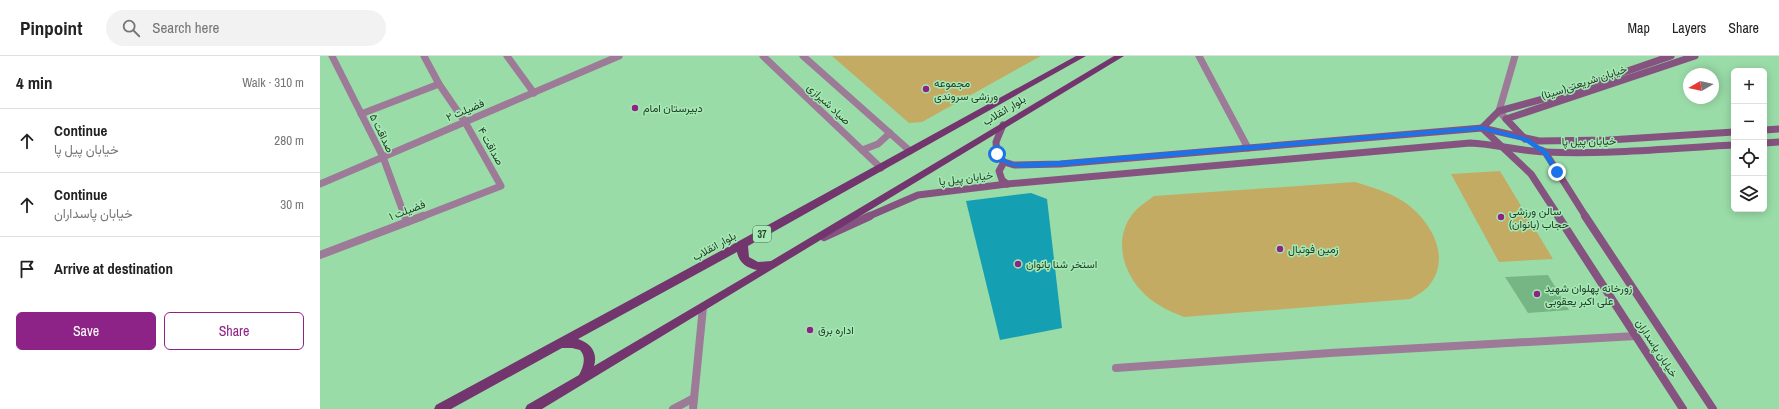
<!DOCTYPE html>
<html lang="en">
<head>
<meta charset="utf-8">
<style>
  body { margin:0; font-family:"Archivo Narrow",Vazirmatn,sans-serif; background:#f2f2f2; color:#222 }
  .controls { position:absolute; right:12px; top:12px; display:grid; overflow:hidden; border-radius:6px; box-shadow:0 2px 10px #0003 }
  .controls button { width:36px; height:36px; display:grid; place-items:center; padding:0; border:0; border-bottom:1px solid #e0e0e0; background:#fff; color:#222; font:20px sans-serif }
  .compass { position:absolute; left:1363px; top:12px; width:36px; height:36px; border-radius:50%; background:#fff; box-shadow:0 2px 10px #0003; rotate:261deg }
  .stop { position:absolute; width:12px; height:12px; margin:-9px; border:3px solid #1a73e8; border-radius:50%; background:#fff }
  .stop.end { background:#1a73e8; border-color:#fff; box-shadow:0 1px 4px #0008 }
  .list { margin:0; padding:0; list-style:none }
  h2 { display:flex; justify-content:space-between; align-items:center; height:52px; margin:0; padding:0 16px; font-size:17px }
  h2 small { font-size:13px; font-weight:400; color:#767676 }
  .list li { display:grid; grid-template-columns:26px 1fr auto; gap:12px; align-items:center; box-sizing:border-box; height:64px; padding:0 16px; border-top:1px solid #e0e0e0 }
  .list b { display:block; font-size:15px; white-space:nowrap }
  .list p { margin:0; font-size:13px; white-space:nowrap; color:#767676 }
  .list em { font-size:13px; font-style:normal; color:#767676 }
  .actions { display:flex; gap:8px; padding:12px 16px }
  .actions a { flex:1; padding:9px 0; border:1px solid #8e2387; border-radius:6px; text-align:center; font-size:14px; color:#8e2387 }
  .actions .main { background:#8e2387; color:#fff }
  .icon { flex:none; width:22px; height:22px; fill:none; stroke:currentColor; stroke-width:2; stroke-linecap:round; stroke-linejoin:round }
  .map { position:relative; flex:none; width:1459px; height:353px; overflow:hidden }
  header { display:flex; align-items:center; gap:24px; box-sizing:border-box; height:56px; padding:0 20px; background:#fff; border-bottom:1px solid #e0e0e0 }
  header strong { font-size:19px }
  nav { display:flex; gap:22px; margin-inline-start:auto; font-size:14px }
  .search { width:280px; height:36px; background:#f2f2f2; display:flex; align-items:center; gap:10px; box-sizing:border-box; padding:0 14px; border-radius:22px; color:#767676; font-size:15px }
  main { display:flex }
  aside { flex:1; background:#fff }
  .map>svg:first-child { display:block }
  .green { fill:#c4ab63 }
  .water { fill:#159fb2 }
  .building { fill:#76b685 }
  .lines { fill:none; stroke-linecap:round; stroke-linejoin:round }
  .minor-far1 { stroke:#9d7a98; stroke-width:7 }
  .minor { stroke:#9d7a98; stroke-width:8 }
  .tertiary { stroke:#9d7a98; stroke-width:7 }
  .secondary-far1 { stroke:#855380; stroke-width:7 }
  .secondary { stroke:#855380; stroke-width:8 }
  .primary { fill:#73356e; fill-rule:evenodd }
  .route { fill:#1a73e8 }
  .poi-dot { fill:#8e2387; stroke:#a6e9b5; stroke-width:1.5 }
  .labels { text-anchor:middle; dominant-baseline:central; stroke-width:3; stroke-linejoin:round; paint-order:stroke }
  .shield { fill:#a6e9b5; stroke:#4a7153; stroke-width:1 }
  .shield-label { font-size:10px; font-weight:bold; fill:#233e29 }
  .street-label { font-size:11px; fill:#233e29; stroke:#a6e9b5 }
  .poi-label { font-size:11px; fill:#233e29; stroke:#a6e9b5; text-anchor:start }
</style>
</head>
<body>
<header>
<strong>Pinpoint</strong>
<div class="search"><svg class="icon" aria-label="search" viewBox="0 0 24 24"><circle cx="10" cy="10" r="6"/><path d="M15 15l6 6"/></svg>Search here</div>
<nav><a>Map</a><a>Layers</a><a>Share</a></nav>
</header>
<main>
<aside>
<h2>4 min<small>Walk · 310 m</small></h2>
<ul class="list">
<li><svg class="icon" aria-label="ahead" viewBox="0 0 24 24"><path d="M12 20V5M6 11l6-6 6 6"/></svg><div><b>Continue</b><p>خیابان پیل پا</p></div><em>280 m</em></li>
<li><svg class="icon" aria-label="ahead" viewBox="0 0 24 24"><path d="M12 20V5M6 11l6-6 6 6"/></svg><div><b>Continue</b><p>خیابان پاسداران</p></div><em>30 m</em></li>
<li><svg class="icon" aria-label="arrive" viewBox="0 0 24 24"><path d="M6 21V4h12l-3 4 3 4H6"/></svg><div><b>Arrive at destination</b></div></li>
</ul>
<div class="actions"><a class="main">Save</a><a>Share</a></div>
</aside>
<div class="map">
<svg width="1459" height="353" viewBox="0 0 1459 353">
  <rect width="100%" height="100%" fill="#9adca8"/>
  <g class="green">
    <polygon points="512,0 721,0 602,66 589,67"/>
    <polygon points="1180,115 1233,203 1179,206 1131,118"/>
    <path d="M 1035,126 C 1051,131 1066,135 1081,144 C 1109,161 1134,201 1108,231 C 1103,236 1096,240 1090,243 L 864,261 C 855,257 846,254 839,249 C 806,230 787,183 817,153 C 822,148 829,144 834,140 Z"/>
  </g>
  <polygon class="water" points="711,137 727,143 742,272 680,284 646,145"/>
  <polygon class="building" points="1228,219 1249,254 1208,257 1185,221"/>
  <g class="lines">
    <g class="minor-far1">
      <polyline points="12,0 63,101 85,161"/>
      <polyline points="187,0 214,37"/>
      <polyline points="879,0 928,92"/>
      <polyline points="41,58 119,28"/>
      <polyline points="1186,63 1179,55 1195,0"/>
      <polyline points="0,128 299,0"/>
      <polyline points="101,161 181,130 145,66 119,28 104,0"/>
    </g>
    <g class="minor">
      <polyline points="85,160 87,166"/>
      <polyline points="0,199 103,160"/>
      <polyline points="796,312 1010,297 1316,280"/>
      <polyline points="353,353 374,342"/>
      <polyline points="373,353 383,251"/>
    </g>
    <g class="tertiary">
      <polyline points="443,0 561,112"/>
      <polyline points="483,0 590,95"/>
      <polyline points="542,94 558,88 570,77"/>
    </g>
    <g class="secondary-far1">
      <polyline points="683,69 676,86 677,99 684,106 694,109 740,108 1162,72 1219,85 1289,84 1414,76"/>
      <polyline points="1444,74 1459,73"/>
      <polyline points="1205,83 1186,63 1375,0"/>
      <polyline points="1444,87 1459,86"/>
      <polyline points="1221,94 1225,96 1266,161"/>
      <polyline points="684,106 679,115 682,124 687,128"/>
      <path d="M 547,161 L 598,139 L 687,128 L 1150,87 C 1175,88 1200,95 1225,96 C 1288,99 1351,92 1414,89"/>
      <polyline points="1239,161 1211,118 1162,72 1179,55 1238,39 1351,0"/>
    </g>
    <g class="secondary">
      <polyline points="1238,160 1363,353"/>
      <polyline points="1265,160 1393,353"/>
      <polyline points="504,181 550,160"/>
    </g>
    <path class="primary" d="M 756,0 L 766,0 L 428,190 L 429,201 L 438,206 L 451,205 L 794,0 L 804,0 L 222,353 L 205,353 L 207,349 L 259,319 C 263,311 267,302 260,294 L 252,292 L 242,292 L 131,353 L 114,353 L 116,349 L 419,185 ZM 417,196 C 419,207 427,212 437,214 L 274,310 C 278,297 271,287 258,283 Z"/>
  </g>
  <path class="route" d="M 1162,70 L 1208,82 L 1227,95 L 1240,116 L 1239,118 L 1235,118 L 1223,98 L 1204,85 L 1162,74 L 740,110 C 718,110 688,118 674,98 L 679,97 L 686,104 L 694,107 L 740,105 Z"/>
  <g class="poi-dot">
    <circle cx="606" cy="33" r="4"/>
    <circle cx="315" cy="52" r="4"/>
    <circle cx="1181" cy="161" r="4"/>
    <circle cx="960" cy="193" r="4"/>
    <circle cx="698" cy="208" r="4"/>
    <circle cx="1217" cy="238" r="4"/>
    <circle cx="490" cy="274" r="4"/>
  </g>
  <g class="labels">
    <rect class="shield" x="433" y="170" width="18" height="16" rx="3"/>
    <g class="shield-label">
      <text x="442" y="178">37</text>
    </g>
    <g class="street-label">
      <text transform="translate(1264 26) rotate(-18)">خیابان شریعتی(سینا)</text>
      <text transform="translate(509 48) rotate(43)">صیاد شیرازی</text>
      <text transform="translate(145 54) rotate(-23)">فضیلت ۲</text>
      <text transform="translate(684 54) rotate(-31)">بلوار انقلاب</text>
      <text transform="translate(62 77) rotate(64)">صداقت ۵</text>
      <text transform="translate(1269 85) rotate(-1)">خیابان پیل پا</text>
      <text transform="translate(171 90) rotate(61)">صداقت ۴</text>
      <text transform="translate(646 122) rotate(-7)">خیابان پیل پا</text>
      <text transform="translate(87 154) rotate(-21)">فضیلت ۱</text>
      <text transform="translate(394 190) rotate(-29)">بلوار انقلاب</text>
      <text transform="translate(1337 292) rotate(57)">خیابان پاسداران</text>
    </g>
    <g class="poi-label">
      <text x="614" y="27">مجموعه<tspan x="614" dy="13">ورزشی سروندی</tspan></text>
      <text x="323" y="52">دبیرستان امام</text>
      <text x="1189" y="155">سالن ورزشی<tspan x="1189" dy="13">حجاب (بانوان)</tspan></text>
      <text x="968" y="193">زمین فوتبال</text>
      <text x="706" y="208">استخر شنا بانوان</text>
      <text x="1225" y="232">زورخانه پهلوان شهید<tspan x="1225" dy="13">علی اکبر یعقوبی</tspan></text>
      <text x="498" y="274">اداره برق</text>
    </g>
  </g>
</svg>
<div class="controls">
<button>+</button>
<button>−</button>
<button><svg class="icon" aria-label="locate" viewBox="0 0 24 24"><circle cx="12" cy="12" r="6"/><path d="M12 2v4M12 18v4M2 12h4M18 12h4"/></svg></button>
<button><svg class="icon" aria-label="layers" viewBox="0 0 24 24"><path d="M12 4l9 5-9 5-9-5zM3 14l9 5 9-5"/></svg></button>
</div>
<svg class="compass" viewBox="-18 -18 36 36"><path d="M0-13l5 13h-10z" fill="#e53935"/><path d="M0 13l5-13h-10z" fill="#767676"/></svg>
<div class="stop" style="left:677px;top:98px"></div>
<div class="stop end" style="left:1237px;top:116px"></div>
</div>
</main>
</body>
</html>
